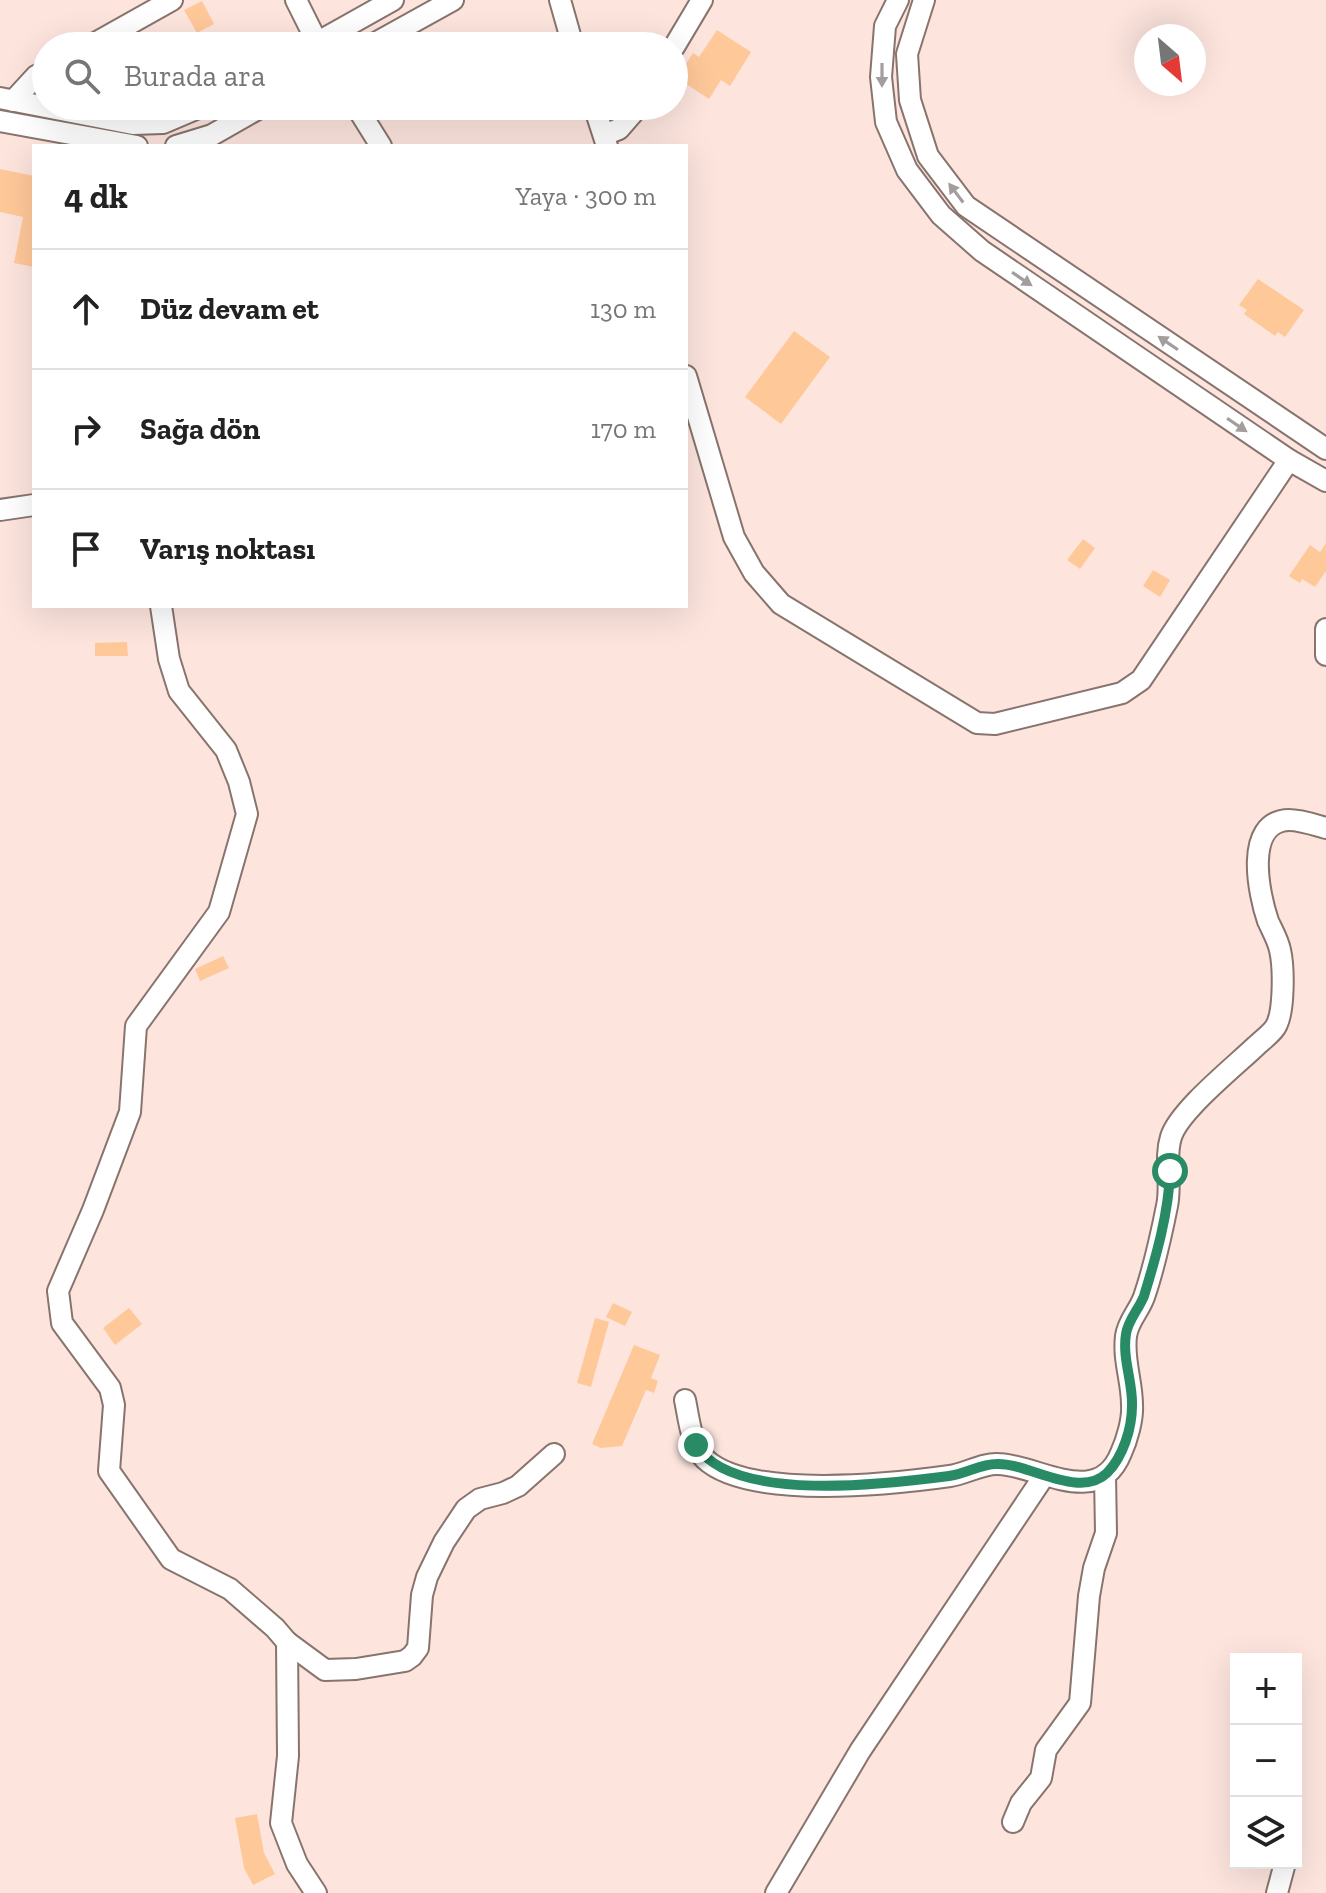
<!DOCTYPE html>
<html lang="tr">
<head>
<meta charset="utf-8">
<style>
  body { margin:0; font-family:"Zilla Slab",serif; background:#f6f6f6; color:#222 }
  .controls { position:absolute; right:24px; bottom:24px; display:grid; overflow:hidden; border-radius:0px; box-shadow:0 8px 32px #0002 }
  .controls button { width:72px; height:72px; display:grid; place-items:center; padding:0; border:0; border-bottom:2px solid #e0e0e0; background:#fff; color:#222; font:40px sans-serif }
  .compass { position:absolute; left:1134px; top:24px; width:72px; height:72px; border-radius:50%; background:#fff; box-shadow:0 8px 32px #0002; rotate:152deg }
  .stop { position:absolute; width:24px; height:24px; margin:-18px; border:6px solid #298b65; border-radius:50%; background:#fff }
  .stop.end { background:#298b65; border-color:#fff; box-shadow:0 2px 8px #0008 }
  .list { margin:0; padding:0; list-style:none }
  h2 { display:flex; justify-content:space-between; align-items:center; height:104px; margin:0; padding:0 32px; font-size:34px }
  h2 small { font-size:26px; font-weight:400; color:#767676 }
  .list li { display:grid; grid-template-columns:52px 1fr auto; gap:24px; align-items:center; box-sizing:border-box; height:120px; padding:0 32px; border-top:2px solid #e0e0e0 }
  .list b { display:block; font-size:30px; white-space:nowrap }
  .list em { font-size:26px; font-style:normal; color:#767676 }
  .icon { flex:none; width:44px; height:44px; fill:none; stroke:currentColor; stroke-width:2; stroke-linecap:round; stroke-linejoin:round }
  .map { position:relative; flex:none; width:1326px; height:1893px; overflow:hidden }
  .search { position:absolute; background:#fff; box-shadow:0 8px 32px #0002; left:32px; top:32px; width:656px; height:88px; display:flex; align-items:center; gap:20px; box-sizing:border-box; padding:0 28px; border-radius:44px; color:#767676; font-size:30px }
  .panel { position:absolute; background:#fff; box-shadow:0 8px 32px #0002; left:32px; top:144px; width:656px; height:464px; border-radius:0px }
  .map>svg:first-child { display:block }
  .building { fill:#ffc899 }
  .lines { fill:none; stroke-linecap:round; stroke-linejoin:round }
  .minor-casing { stroke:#88746d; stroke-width:24 }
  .minor { stroke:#fff; stroke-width:20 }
  .oneway { fill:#a19e9d }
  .route { stroke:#298b65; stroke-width:10 }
</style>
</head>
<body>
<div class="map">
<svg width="1326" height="1893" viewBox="0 0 1326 1893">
  <rect width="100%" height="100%" fill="#fde5de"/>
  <g class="building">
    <polygon points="202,1 214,24 197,33 184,10"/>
    <polygon points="717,30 751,52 730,86 721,80 709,99 677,78 693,53 699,57"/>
    <polygon points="0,169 34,176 34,267 14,263 23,217 0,212"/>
    <polygon points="1258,279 1304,310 1285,337 1278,332 1275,336 1244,314 1247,310 1239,305"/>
    <polygon points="794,331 830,357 781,424 745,397"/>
    <polygon points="1083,539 1095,548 1080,569 1067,560"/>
    <polygon points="1326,543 1326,571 1315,587 1302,579 1300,583 1289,576 1310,545 1320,552 1313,563"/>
    <polygon points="1153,570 1170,580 1160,597 1143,586"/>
    <polygon points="127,642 128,656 95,656 95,643"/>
    <polygon points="223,956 229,968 200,981 195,969"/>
    <polygon points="613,1303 632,1312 625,1326 606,1317"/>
    <polygon points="129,1308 142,1324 115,1345 103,1328"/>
    <polygon points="595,1318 609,1322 591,1387 577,1383"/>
    <polygon points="634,1345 660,1355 651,1378 658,1381 654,1393 646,1390 622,1446 601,1448 592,1444"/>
    <polygon points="257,1814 264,1853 275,1874 253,1885 244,1868 235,1818"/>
  </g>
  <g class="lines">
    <defs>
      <g id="minor">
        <polyline points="296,0 317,42"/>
        <polyline points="560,0 573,46"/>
        <polyline points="898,0 885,26 881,77 886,122 907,170 941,215 982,251 1289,460 1326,481"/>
        <polyline points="924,0 907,54 910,100 928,156 966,206 1326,449"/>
        <polyline points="90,46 172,0"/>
        <polyline points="311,46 393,0"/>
        <polyline points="370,46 453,0"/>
        <polyline points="674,47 702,0"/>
        <polyline points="0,98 133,124 163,123 203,106"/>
        <polyline points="13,101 36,76 46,71"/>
        <polyline points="356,106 381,146"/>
        <polyline points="594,106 607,146"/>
        <polyline points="0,121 137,146"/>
        <polyline points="604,135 619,129 639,106"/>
        <polyline points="176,146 212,135 263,106"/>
        <polyline points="686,376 734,537 754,573 781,604 977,723 995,724 1122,693 1141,680 1289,460"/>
        <polyline points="0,510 34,505"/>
        <polyline points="161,606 169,659 179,691 226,750 239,782 247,814 219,912 136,1026 130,1112 93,1210 58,1291 62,1323 110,1388 114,1405 109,1471 171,1559 230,1589 275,1628 287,1642 288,1756 281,1823 297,1864 316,1893"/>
        <polyline points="1326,629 1326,655"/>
        <path d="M 685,1400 C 689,1419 691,1445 705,1459 C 749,1500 893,1484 950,1476 C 965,1474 983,1463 998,1464 C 1038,1465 1098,1510 1121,1453 C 1127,1440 1133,1419 1132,1405 C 1132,1381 1123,1360 1126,1336 C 1128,1321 1139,1311 1144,1297 C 1154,1268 1161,1236 1167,1206 C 1172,1183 1164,1159 1171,1137 C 1179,1111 1234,1067 1256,1046 C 1262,1040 1274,1032 1277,1024 C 1284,1009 1284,967 1280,950 C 1278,940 1272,930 1268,921 C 1259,895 1243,821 1289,820 C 1301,820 1315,825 1326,828"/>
        <polyline points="287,1642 325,1670 356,1669 405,1661 412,1656 418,1648 422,1595 427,1577 444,1542 466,1509 480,1499 503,1493 518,1486 554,1454"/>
        <polyline points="1013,1822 1021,1803 1041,1778 1046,1750 1080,1703 1089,1596 1094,1568 1106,1533 1105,1475"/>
        <polyline points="776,1893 860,1751 1044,1476"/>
        <polyline points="1277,1893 1285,1863"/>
      </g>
    </defs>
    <use href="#minor" class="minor-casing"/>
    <use href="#minor" class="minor"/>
  </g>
  <defs><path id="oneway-solid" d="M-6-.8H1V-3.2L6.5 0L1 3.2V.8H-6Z" transform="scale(2)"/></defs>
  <g class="oneway">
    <use href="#oneway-solid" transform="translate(882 75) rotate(90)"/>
    <use href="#oneway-solid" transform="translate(956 193) rotate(-127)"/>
    <use href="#oneway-solid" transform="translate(1022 279) rotate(34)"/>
    <use href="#oneway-solid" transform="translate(1168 343) rotate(-146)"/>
    <use href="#oneway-solid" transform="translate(1237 425) rotate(34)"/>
  </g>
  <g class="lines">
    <path class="route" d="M 696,1445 C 732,1504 888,1484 949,1476 C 965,1474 981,1464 996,1464 C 1028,1462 1079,1500 1107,1473 C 1123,1457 1132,1428 1132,1406 C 1133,1382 1122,1359 1126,1334 C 1128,1320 1139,1309 1144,1296 C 1156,1257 1169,1212 1170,1171"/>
  </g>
</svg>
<div class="controls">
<button>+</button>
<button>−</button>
<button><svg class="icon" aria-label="layers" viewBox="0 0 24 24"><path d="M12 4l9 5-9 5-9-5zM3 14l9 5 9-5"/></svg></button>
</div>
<svg class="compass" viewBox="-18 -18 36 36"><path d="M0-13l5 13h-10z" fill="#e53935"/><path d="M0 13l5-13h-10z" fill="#767676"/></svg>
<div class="stop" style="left:1170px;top:1171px"></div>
<div class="stop end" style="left:696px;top:1445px"></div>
<div class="search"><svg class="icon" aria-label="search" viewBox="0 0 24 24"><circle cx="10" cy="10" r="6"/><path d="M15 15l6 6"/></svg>Burada ara</div>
<section class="panel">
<h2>4 dk<small>Yaya · 300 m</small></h2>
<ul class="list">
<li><svg class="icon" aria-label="ahead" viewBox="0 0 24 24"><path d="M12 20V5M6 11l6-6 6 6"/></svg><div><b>Düz devam et</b></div><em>130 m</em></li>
<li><svg class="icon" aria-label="right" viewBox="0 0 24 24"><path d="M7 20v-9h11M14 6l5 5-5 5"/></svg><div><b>Sağa dön</b></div><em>170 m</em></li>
<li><svg class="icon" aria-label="arrive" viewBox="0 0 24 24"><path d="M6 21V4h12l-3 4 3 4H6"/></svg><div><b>Varış noktası</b></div></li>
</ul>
</section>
</div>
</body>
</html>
